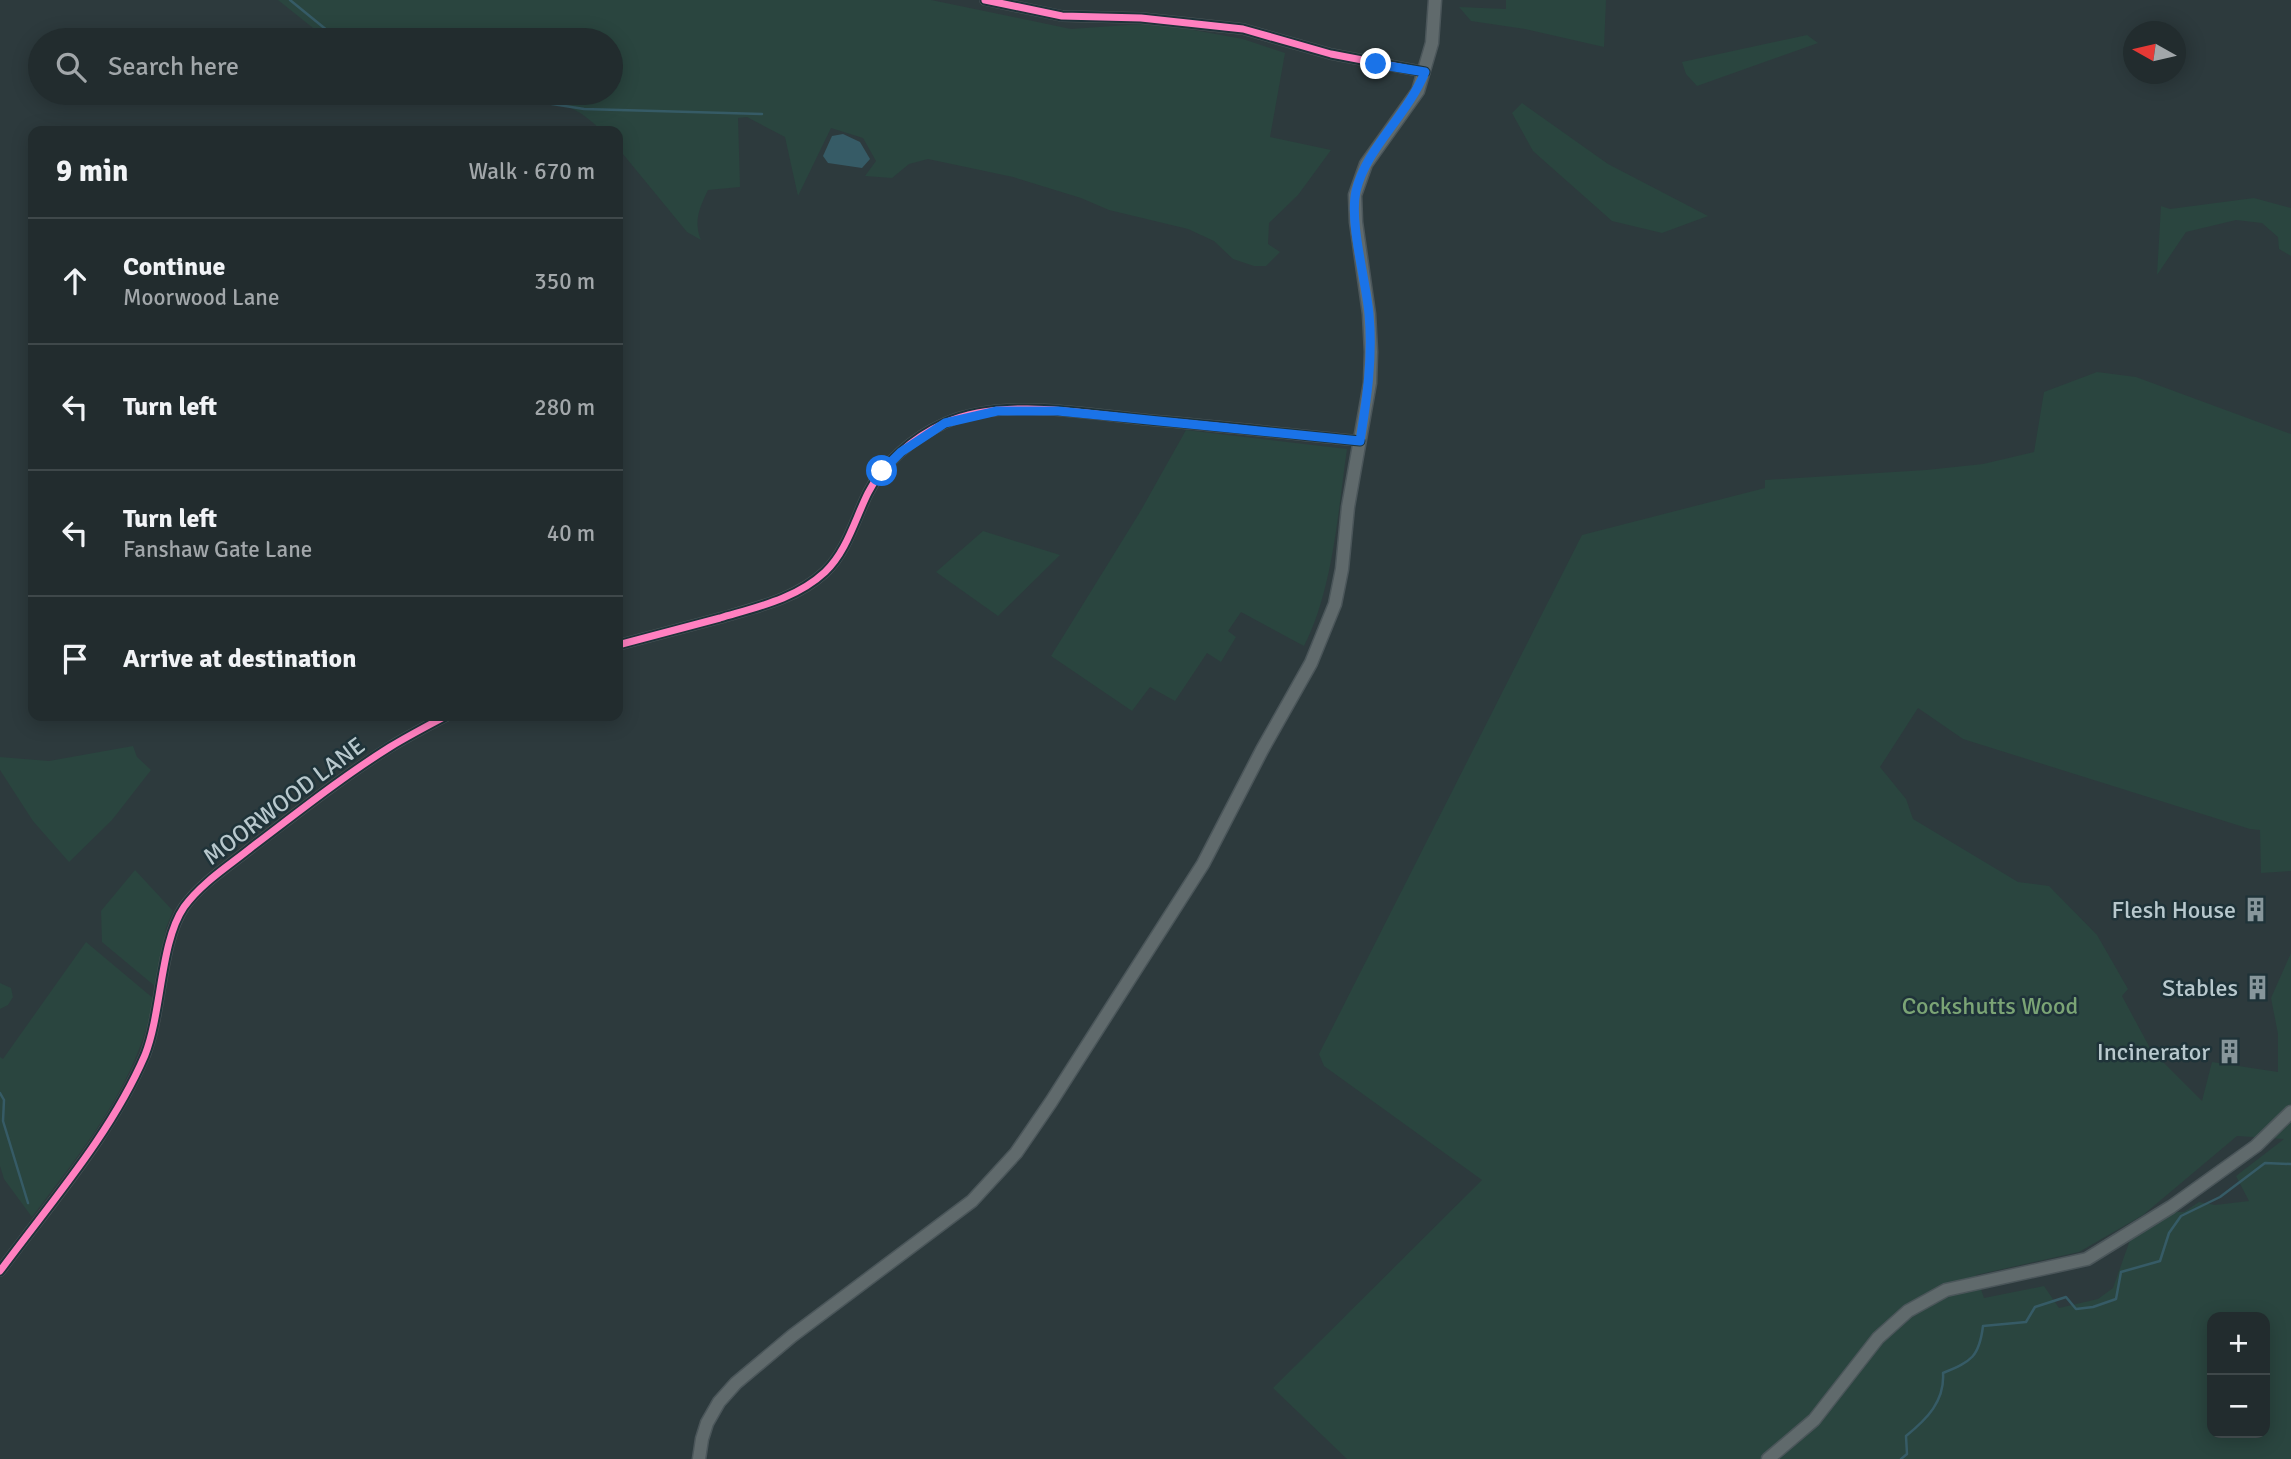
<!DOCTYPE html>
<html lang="en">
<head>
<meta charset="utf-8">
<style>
  body { margin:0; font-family:Signika,sans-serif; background:#2a3436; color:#f1f3f6 }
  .controls { position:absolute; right:21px; bottom:21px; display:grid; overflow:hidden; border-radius:14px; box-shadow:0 4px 18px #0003 }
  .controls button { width:63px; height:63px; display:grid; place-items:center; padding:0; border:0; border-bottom:2px solid #3f484a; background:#222c2e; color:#f1f3f6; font:35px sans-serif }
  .compass { position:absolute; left:2123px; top:21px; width:63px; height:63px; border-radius:50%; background:#222c2e; box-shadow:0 4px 18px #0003; rotate:278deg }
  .stop { position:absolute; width:21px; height:21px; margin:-16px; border:5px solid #1a73e8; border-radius:50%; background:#fff }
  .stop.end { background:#1a73e8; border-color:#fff; box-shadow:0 2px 7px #0008 }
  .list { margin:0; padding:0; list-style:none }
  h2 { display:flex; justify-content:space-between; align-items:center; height:91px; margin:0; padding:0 28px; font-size:30px }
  h2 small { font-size:23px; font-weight:400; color:#a2a7aa }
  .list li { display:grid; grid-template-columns:46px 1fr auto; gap:21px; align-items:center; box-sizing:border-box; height:126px; padding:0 28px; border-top:2px solid #3f484a }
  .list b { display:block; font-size:26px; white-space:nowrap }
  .list p { margin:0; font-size:23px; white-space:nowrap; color:#a2a7aa }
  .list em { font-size:23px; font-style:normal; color:#a2a7aa }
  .icon { flex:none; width:38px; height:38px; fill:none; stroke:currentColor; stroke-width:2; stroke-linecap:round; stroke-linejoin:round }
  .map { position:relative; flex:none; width:2291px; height:1459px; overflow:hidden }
  .search { position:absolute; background:#222c2e; box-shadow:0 4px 18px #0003; left:28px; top:28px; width:595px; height:77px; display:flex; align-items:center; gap:18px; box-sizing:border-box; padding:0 24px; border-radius:38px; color:#a2a7aa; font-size:26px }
  .panel { position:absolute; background:#222c2e; box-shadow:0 4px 18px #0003; left:28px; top:126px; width:595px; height:595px; border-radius:14px }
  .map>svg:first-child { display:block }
  .green { fill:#2a453f; fill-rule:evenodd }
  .water { fill:#365b66 }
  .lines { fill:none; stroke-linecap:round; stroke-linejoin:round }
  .stream { stroke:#365b66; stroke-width:2.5 }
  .minor-casing { stroke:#4c5557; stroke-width:12 }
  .major-casing { stroke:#4b565a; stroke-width:15 }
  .minor { stroke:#5d676b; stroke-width:10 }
  .major { stroke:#606a6c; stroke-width:12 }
  .cycleway-casing { stroke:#1f3339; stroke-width:11 }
  .cycleway { stroke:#ff80c0; stroke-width:7 }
  .route { stroke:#1a73e8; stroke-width:9 }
  .labels { text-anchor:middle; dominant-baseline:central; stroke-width:5; stroke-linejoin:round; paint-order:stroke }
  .street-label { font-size:24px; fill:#b8c8cd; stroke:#1f3339 }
  .poi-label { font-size:24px; fill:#b8c8cd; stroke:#1f3339; text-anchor:end }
  .park-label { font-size:24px; fill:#7ba475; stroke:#1f3339 }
</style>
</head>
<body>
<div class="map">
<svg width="2291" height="1459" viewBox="0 0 2291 1459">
  <rect width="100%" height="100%" fill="#2d3a3d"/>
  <g class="green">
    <path d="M 278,0 L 931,0 L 1071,29 L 1155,23 L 1243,39 L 1285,53 L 1270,137 L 1331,150 L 1298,195 L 1269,223 L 1268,244 L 1280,252 L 1266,266 L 1254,266 L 1233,259 L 1214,241 L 1188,229 L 1109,210 L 1081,198 L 1013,177 L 928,159 L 909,164 L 892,178 L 865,176 L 876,161 L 863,138 L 831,128 L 798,196 L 785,137 L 747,117 L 738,118 L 740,187 L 708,190 C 700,207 693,221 701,240 L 687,232 L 618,148 L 618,131 L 602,131 C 570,98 543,99 499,93 L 611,93 L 611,40 L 328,40 Z"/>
    <polygon points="1506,0 1606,0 1604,47 1525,29 1471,21 1459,7 1506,9"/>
    <polygon points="1807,35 1818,43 1697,86 1686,74 1682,62"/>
    <polygon points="1522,103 1608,164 1708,216 1662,233 1612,221 1533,151 1512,113"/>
    <polygon points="2254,198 2291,208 2291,256 2279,249 2278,237 2262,223 2236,220 2186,232 2157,275 2161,206 2170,209"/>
    <path d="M 2097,372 L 2136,377 L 2291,434 L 2291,871 L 2261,873 L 2260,830 L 2250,829 L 1963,739 L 1918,708 L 1880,767 L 1906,799 L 1913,819 L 2018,882 L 2049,886 L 2097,935 L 2128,989 L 2122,996 L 2151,1050 L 2202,1101 L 2212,1062 L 2278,1072 L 2278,1034 L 2271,998 L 2291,953 L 2291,1459 L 1347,1459 L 1273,1388 L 1482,1180 L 1324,1066 L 1319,1054 L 1582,535 L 1765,488 L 1765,480 L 1926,470 L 1983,464 L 2034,452 L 2044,392 ZM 2237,1136 L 2284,1139 L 2236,1176 L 2249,1201 L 2215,1205 L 2199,1202 L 2184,1212 L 2175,1212 L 2130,1240 L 2113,1288 L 2098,1299 L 2059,1308 L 2044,1286 L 1984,1298 L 1976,1275 L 2079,1252 L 2143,1215 ZM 2212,1317 L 2265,1317 L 2265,1433 L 2212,1433 Z"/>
    <path d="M 1186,430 L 1347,449 C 1338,511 1333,590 1304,646 L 1241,612 L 1228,631 L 1236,637 L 1221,662 L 1207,653 L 1175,701 L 1150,687 L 1132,711 L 1051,656 L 1140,512 Z"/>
    <polygon points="983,531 1060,555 998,616 936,572"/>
    <polygon points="133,746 137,757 151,770 112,820 69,862 33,821 0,770 0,757 49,761"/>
    <polygon points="135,870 173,911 166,928 156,987 102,942 101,911"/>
    <path d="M 86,942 L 154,999 C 136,1086 84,1148 32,1217 L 4,1179 L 0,1166 L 0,1057 L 3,1059 Z"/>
    <polygon points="0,983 11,988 13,997 8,1005 0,1009"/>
  </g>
  <polygon class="water" points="843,134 860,142 870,159 862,168 828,163 823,156 832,136"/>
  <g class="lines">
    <g class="stream">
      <polyline points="290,0 339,40"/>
      <polyline points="483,93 584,109 762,114"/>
      <polyline points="0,1093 4,1100 3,1121 28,1203"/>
      <path d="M 1901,1459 L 1907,1454 L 1906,1436 C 1927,1419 1945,1401 1943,1373 C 1971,1361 1979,1358 1983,1326 L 2026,1322 L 2035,1307 L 2066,1297 L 2076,1309 L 2093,1307 L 2116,1299 L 2121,1272 L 2160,1261 L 2169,1233 L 2181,1216 L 2220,1197 L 2265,1163 L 2291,1164"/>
    </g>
    <defs>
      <g id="minor">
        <polyline points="985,0 1062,16 1141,18 1243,29 1331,54 1425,72"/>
        <path d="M 618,645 C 652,636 686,627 720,618 C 757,607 796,599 825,572 C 847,551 855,519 868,493 C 883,463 914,437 945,423 C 1003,397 1088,414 1149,420 C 1220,426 1290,434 1360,441"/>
        <path d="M 0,1271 C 51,1202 111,1134 145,1055 C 162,1012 160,942 184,907 C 201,883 230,865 252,847 C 297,813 342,777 390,747 C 408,736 427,726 446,716"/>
      </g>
      <g id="major">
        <polyline points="699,1459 702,1439 707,1423 719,1402 736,1383 792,1336 972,1201 1016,1153 1051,1102 1203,864 1262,750 1311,663 1335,604 1342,569 1348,507 1370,383 1371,352 1369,314 1356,222 1355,195 1366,164 1418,91 1432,43 1435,0"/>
        <polyline points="1768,1459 1814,1420 1878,1338 1908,1311 1946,1290 2087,1259 2171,1207 2256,1146 2291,1112"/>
      </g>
    </defs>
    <use href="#minor" class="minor-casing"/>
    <use href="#major" class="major-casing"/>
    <use href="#minor" class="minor"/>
    <use href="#major" class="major"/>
    <defs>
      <g id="cycleway">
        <polyline points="985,0 1062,16 1141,18 1243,29 1331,54 1425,72"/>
        <path d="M 618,645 C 652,636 686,627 720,618 C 757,607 796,599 825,572 C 847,551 855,519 868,493 C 883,463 914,437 945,423 C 1003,397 1088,414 1149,420 C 1220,426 1290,434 1360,441"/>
        <path d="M 0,1271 C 51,1202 111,1134 145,1055 C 162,1012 160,942 184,907 C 201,883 230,865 252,847 C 297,813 342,777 390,747 C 408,736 427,726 446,716"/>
      </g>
    </defs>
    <use href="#cycleway" class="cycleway-casing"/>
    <use href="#cycleway" class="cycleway"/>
  </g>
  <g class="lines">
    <path class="route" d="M 882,471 L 901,452 L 945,423 L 997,411 L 1058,411 L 1360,441 C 1367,398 1373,357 1369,314 C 1366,280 1349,223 1356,191 C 1366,148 1407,116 1425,72 L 1376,64"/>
  </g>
  <defs>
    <symbol id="building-bare" viewBox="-9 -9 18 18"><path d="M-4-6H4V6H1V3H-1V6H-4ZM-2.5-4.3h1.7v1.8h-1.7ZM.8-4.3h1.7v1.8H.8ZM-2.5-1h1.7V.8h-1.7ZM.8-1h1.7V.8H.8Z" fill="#87969b" stroke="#1f3339" stroke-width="2.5" paint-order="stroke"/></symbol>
  </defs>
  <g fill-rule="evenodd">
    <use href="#building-bare" x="2238" y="892" width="35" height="35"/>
    <use href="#building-bare" x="2240" y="970" width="35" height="35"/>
    <use href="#building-bare" x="2212" y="1034" width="35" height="35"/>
  </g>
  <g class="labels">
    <g class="street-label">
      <text transform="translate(284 801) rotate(-37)">MOORWOOD LANE</text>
    </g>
    <g class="poi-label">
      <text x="2236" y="910">Flesh House</text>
      <text x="2238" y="988">Stables</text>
      <text x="2210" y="1052">Incinerator</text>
    </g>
    <g class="park-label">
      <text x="1990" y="1006">Cockshutts Wood</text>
    </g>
  </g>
</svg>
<div class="controls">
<button>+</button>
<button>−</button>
</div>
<svg class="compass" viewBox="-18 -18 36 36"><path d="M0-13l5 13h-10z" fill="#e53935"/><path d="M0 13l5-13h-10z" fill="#a2a7aa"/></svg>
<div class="stop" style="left:882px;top:471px"></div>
<div class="stop end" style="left:1376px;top:64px"></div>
<div class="search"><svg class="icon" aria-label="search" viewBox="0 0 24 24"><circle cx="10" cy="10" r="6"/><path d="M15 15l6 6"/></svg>Search here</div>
<section class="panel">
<h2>9 min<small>Walk · 670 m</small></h2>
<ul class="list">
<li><svg class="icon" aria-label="ahead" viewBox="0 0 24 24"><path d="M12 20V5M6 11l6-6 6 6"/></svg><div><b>Continue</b><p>Moorwood Lane</p></div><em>350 m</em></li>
<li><svg class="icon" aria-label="left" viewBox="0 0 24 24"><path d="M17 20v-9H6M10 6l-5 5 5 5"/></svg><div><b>Turn left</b></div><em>280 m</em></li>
<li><svg class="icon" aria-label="left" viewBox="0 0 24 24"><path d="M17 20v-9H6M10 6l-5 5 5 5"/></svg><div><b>Turn left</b><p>Fanshaw Gate Lane</p></div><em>40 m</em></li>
<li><svg class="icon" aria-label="arrive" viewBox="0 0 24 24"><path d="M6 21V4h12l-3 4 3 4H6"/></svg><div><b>Arrive at destination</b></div></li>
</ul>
</section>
</div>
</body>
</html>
